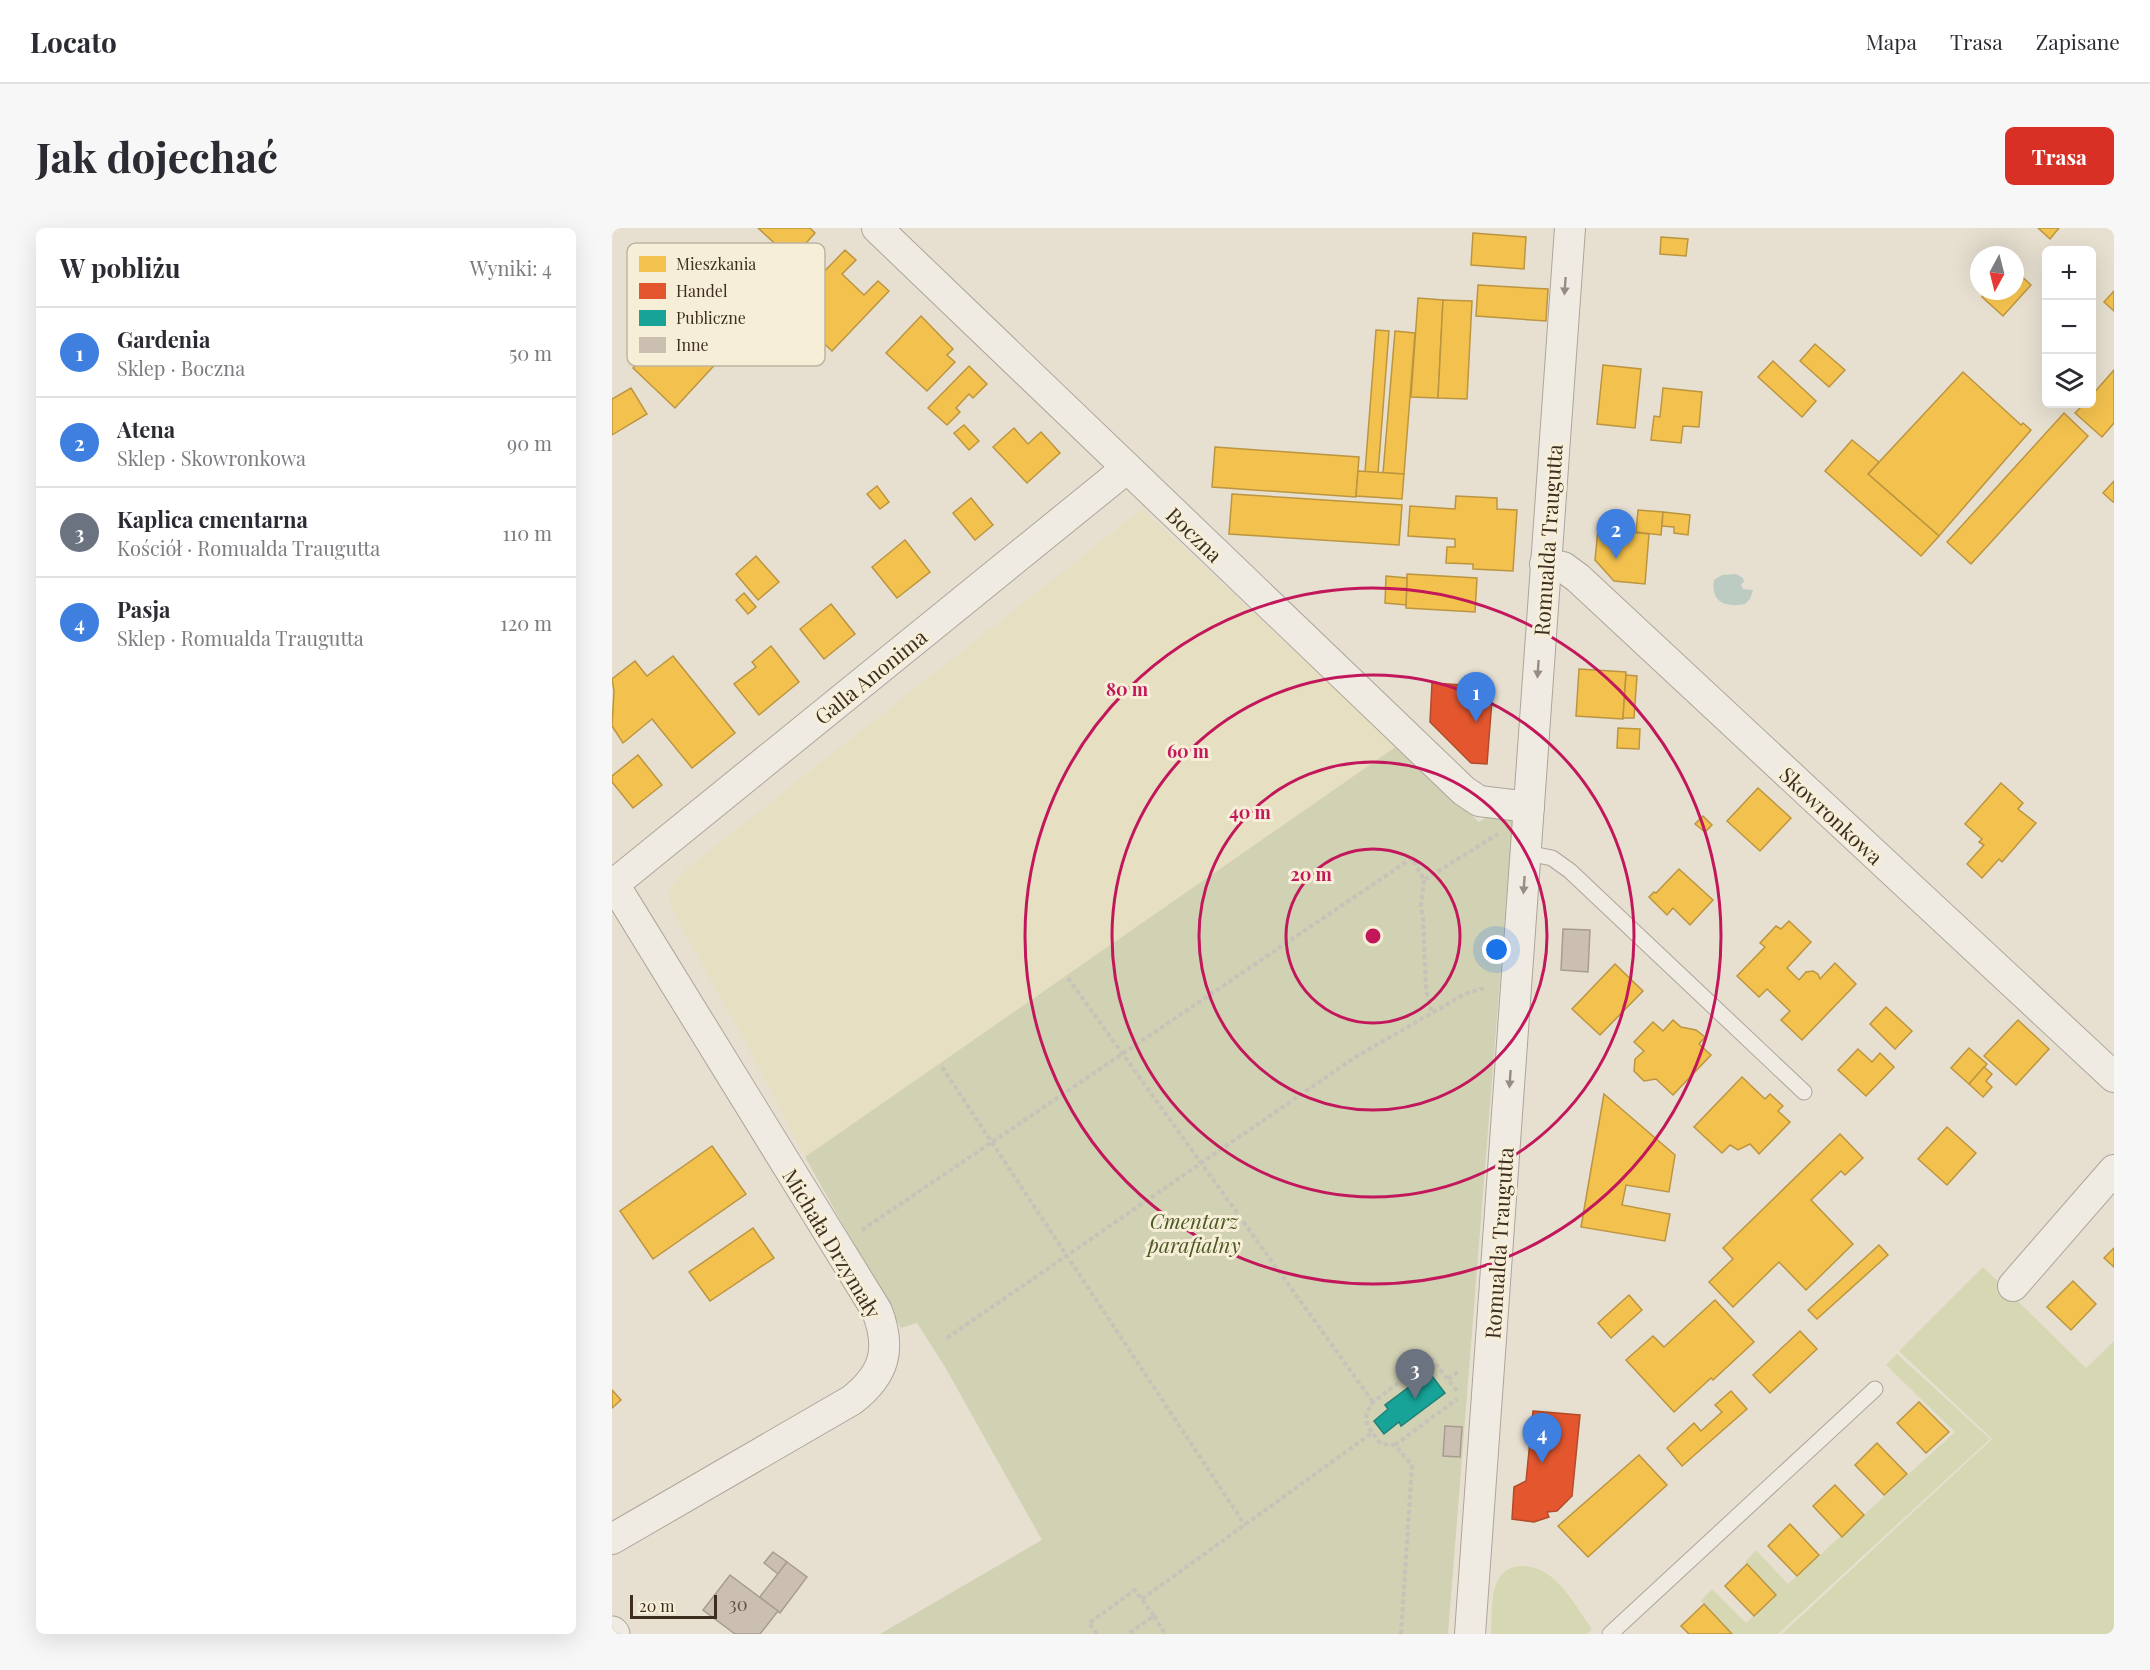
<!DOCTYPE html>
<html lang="pl">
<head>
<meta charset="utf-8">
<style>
  body { margin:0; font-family:"Playfair Display",serif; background:#f7f7f7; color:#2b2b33 }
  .controls { position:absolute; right:18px; top:18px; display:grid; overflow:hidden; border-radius:9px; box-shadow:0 6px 24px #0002 }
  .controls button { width:54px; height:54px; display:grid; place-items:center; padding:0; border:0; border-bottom:2px solid #e1e1e2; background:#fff; color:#2b2b33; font:30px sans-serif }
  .compass { position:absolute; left:1358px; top:18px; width:54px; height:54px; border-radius:50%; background:#fff; box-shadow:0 6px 24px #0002; rotate:187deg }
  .scale { position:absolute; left:18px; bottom:15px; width:87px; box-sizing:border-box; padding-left:6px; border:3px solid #3d2e20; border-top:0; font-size:16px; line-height:21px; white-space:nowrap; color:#3d2e20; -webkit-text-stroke:4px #f7eed8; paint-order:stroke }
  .you { position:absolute; left:885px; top:722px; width:21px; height:21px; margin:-15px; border:4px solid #fff; border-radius:50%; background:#1a73e8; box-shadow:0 0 0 9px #1a73e833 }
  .badge { display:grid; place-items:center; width:39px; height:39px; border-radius:50%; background:#d93025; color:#fff; font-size:20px; font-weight:700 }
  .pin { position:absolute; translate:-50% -50px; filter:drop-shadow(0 2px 3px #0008) }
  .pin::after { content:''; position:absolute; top:32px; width:21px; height:18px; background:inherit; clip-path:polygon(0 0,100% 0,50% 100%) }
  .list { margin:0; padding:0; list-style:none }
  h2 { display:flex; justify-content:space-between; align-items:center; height:78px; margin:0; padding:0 24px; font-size:26px }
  h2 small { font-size:20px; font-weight:400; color:#7c7c81 }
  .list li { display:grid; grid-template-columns:39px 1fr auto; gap:18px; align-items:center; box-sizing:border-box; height:90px; padding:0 24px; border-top:2px solid #e1e1e2 }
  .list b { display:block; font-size:22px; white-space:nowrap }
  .list p { margin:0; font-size:20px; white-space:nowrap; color:#7c7c81 }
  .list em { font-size:20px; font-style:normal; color:#7c7c81 }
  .icon { flex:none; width:33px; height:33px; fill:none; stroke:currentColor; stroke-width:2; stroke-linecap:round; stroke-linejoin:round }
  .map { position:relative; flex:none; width:1502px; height:1406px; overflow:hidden; border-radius:9px }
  header { display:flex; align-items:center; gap:36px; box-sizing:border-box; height:84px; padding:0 30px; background:#fff; border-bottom:2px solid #e1e1e2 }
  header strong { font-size:28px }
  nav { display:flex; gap:33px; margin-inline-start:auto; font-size:21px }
  .intro { display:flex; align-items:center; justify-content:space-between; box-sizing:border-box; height:144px; padding:0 36px }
  h1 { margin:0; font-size:42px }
  .button { padding:15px 27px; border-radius:9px; background:#d93025; color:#fff; font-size:21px; font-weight:700 }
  main { display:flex; gap:36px; padding:0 36px }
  aside { flex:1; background:#fff; border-radius:9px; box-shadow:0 6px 24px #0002 }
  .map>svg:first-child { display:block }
  .farmland { fill:#e6dfc2 }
  .green { fill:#d6d7b3 }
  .cemetery { fill:#d1d1b3 }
  .water { fill:#bcccc2 }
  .homes { fill:#f2c14e; stroke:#bc9540; stroke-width:1.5 }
  .shops { fill:#e4572e; stroke:#b24b2a; stroke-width:1.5 }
  .public { fill:#17a398; stroke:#228074; stroke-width:1.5 }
  .building { fill:#cbbfb2; stroke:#a89c90; stroke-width:1.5 }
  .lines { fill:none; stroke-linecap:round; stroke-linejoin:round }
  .service-casing { stroke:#ada599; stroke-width:17 }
  .minor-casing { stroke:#ada599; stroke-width:32 }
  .tertiary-casing { stroke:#ada599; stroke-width:35 }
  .path { stroke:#c8c2b9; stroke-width:4; stroke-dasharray:4.5 3; stroke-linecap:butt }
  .service { stroke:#efebe3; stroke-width:15 }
  .minor { stroke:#efebe3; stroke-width:30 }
  .tertiary { stroke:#efebe3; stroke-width:33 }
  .oneway { fill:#968c82 }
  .ring { fill:none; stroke:#c2185b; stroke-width:3 }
  .labels { text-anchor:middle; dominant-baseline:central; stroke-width:6; stroke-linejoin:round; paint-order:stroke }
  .number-label { font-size:18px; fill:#605244 }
  .street-label { font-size:21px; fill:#3d2e20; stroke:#f7eed8 }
  .park-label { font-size:21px; font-style:italic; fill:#4d5a26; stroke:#f7eed8 }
  .key { fill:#f7eed8; stroke:#bfb4a1; stroke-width:1.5 }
  .key-label { font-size:16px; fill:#3d2e20 }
  .centre { fill:#c2185b; stroke:#f7eed8; stroke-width:3 }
  .ring-label { font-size:18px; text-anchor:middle; font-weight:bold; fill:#c2185b; stroke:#f7eed8; stroke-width:6; stroke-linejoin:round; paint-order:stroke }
</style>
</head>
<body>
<header>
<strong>Locato</strong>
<nav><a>Mapa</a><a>Trasa</a><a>Zapisane</a></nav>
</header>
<div class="intro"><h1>Jak dojechać</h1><a class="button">Trasa</a></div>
<main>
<aside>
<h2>W pobliżu<small>Wyniki: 4</small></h2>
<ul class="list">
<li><span class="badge" style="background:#3f7fe0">1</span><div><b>Gardenia</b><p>Sklep · Boczna</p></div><em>50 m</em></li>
<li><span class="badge" style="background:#3f7fe0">2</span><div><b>Atena</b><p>Sklep · Skowronkowa</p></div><em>90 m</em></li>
<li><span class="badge" style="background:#6b7280">3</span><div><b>Kaplica cmentarna</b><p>Kościół · Romualda Traugutta</p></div><em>110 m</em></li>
<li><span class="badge" style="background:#3f7fe0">4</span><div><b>Pasja</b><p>Sklep · Romualda Traugutta</p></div><em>120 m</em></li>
</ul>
</aside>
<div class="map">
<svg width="1502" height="1406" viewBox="0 0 1502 1406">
  <rect width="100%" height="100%" fill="#e7e0d1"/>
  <polygon class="farmland" points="530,281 785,518 193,929 137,821 61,684 56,662 74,641"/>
  <g class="green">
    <polygon points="1371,1039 1474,1140 1502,1113 1502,1406 1170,1406 1380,1211 1287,1123"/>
    <polygon points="1285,1126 1378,1211 1166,1406 1120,1406 1089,1373 1100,1361 1134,1395 1164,1367 1133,1334 1144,1322 1176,1356 1343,1204 1274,1137"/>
    <path d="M 907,1338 C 943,1336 961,1375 980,1401 L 974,1406 L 879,1406 C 881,1381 875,1342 907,1338 Z"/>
  </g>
  <polygon class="cemetery" points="785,518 867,594 880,586 901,588 836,1406 268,1406 430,1312 333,1139 305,1095 289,1100 193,929"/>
  <path class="water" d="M 1124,346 L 1131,350 L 1132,354 L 1129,356 L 1131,361 L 1141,362 L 1138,371 L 1133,376 C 1114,380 1098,374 1102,352 L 1110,347 Z"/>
  <g class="homes">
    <polygon points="146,0 198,0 203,5 180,31"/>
    <polygon points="1426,0 1447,0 1438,11"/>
    <polygon points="861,5 914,9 912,41 859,37"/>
    <polygon points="1049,9 1076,11 1074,28 1048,26"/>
    <polygon points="233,22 244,32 230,46 252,67 266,53 277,63 220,123 176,81"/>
    <polygon points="1403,42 1419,57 1391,88 1370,69 1375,63 1403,63"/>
    <polygon points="866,57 936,61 934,93 864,88"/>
    <polygon points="1502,63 1502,83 1492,74"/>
    <polygon points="89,66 132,105 63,180 21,140"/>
    <polygon points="806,70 831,72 826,170 799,169"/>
    <polygon points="831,72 860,73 855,171 826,170"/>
    <polygon points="309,88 341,121 335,127 343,134 315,163 274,125"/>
    <polygon points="764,102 777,103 766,245 753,244"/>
    <polygon points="783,103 803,105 792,246 771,245"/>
    <polygon points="1203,116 1233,142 1217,159 1188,133"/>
    <polygon points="1161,133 1204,173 1190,189 1146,149"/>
    <polygon points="991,137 1029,141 1023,200 985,196"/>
    <polygon points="357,138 375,156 361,170 357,166 344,180 348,184 335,197 316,180"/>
    <polygon points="1502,142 1502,195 1490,209 1463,185 1472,176 1480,176 1480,167"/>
    <polygon points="1351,144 1409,197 1411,195 1419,202 1327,308 1256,246"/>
    <polygon points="19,160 35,186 0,207 0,171"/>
    <polygon points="1051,160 1090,164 1087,199 1071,198 1069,215 1039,212 1042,188 1048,189"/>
    <polygon points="1452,185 1476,208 1359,336 1335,314"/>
    <polygon points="352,197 367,213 357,222 342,205"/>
    <polygon points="402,200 416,216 429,204 448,225 415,255 381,219"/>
    <polygon points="1240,212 1267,234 1256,246 1327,308 1309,328 1213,243"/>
    <polygon points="603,219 747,229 744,269 600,259"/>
    <polygon points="746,243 792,246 790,271 744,268"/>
    <polygon points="1502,253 1502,274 1501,274 1491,265"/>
    <polygon points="265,258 277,274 268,281 255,266"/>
    <polygon points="620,266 790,277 787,317 617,306"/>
    <polygon points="844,268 885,270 885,281 905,282 901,343 861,341 861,336 834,335 835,319 843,319 843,311 796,308 798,278 843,281"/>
    <polygon points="359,270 381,297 363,312 341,285"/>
    <polygon points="1026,282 1051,284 1049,307 1024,304"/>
    <polygon points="1051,284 1078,287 1076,307 1062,305 1062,299 1050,298"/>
    <polygon points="986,301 1037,306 1033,356 1002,353 983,332"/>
    <polygon points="293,312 318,344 285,370 260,339"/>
    <polygon points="144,328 167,354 146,372 124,346"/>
    <polygon points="795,346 865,350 863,384 794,380"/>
    <polygon points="774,348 795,350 794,377 773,375"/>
    <polygon points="132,365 144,379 136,386 124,372"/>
    <polygon points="219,376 243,406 212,431 188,401"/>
    <polygon points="159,418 187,454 147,487 122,456 144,439 140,434"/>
    <polygon points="61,428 123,505 80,540 40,491 11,515 0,498 2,463 0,451 23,433 35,448"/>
    <polygon points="967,441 1014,444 1011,491 964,488"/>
    <polygon points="1014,447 1025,448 1022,490 1011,490"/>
    <polygon points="1006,500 1028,501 1027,521 1005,520"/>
    <polygon points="26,527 50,557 21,580 0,554 0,548"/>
    <polygon points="1389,555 1411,575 1406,581 1424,595 1390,634 1387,631 1370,650 1355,636 1372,617 1367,614 1370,611 1353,596"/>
    <polygon points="1146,560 1179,590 1148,623 1115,593"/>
    <polygon points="1091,588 1100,597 1093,604 1083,596"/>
    <polygon points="1067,641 1101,672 1078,697 1061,680 1055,687 1037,669 1042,664 1044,665"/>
    <polygon points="1177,693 1199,714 1175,740 1187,752 1194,744 1201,743 1206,746 1208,751 1223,735 1244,756 1190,812 1169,792 1178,783 1155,761 1147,769 1125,748 1153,719 1148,715 1164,698 1169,701"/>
    <polygon points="1003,736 1031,763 988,807 960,781"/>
    <polygon points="1274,779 1300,803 1283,821 1258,796"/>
    <polygon points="1061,792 1069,799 1084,802 1093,809 1087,816 1099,827 1061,867 1044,851 1032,853 1022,843 1023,831 1032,823 1022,814 1041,794 1051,803"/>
    <polygon points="1406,792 1437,821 1404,857 1372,828"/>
    <polygon points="1357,820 1375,836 1357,856 1339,840"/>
    <polygon points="1246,821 1260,834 1268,825 1282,839 1254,868 1226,842"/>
    <polygon points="1372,839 1380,846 1374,853 1380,859 1371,869 1357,856"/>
    <polygon points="1130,849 1153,871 1158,866 1171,878 1166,883 1178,894 1147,926 1138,916 1126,922 1118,917 1110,925 1082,899"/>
    <polygon points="992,866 1063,927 1057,964 1014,957 1010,977 1058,986 1053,1013 969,999"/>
    <polygon points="1335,899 1364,925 1335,957 1306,931"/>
    <polygon points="1228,906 1251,930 1233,947 1229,943 1199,972 1241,1016 1194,1062 1167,1034 1121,1079 1097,1054 1121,1031 1111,1020"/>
    <polygon points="100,918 134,966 41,1031 8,983"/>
    <polygon points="141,1000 162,1030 98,1073 77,1044"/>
    <polygon points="1267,1017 1276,1027 1205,1091 1196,1082"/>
    <polygon points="1502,1020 1502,1039 1492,1030"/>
    <polygon points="1461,1053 1484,1076 1459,1102 1435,1079"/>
    <polygon points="1017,1067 1030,1082 999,1110 986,1095"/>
    <polygon points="1103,1072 1142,1114 1101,1152 1099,1150 1062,1184 1014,1132 1041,1108 1052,1119"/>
    <polygon points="1188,1103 1205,1121 1158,1165 1141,1147"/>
    <polygon points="0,1162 9,1172 0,1180"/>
    <polygon points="1119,1163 1135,1181 1070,1238 1055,1220 1082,1195 1089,1203 1110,1184 1103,1177"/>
    <polygon points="1307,1174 1337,1204 1314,1225 1285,1195"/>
    <polygon points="1265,1215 1295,1246 1272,1267 1243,1237"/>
    <polygon points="1027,1227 1055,1257 976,1329 946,1298"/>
    <polygon points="1223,1257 1252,1287 1230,1309 1201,1278"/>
    <polygon points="1178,1296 1207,1327 1185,1348 1156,1318"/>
    <polygon points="1135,1336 1164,1367 1142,1388 1113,1358"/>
    <polygon points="1092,1376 1120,1406 1077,1406 1069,1398"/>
  </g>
  <g class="shops">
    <polygon points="820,455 881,459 875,536 859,535 818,494"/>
    <polygon points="921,1183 968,1187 960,1268 945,1283 935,1284 937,1289 922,1294 900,1291 902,1259 914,1253"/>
  </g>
  <polygon class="public" points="817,1144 833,1165 789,1198 787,1194 772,1206 762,1193 776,1181 773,1177"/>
  <g class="building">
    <polygon points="951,701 978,702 976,744 949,742"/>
    <polygon points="833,1198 850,1199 848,1229 831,1228"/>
    <polygon points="161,1324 175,1334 166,1346 152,1335"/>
    <polygon points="175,1334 195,1349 168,1385 147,1370"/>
    <polygon points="118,1347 166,1383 148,1406 123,1406 91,1382"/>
  </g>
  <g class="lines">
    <defs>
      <g id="service">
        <polyline points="915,625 940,630 958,643 1192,864"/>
        <polyline points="998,1406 1263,1161"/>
      </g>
      <g id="minor">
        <polyline points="265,0 852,563 867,573 917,579"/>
        <polyline points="933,336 951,339 966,350 1502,849"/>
        <path d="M 0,653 L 265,1083 C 280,1122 272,1147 240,1172 L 0,1311"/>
        <polyline points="2,656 515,240"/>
        <polyline points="1401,1058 1502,942"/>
        <polyline points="858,1406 958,0"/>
      </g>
      <polyline id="tertiary" points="0,1405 1,1406"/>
    </defs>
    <use href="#service" class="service-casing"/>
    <use href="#minor" class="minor-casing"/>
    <use href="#tertiary" class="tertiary-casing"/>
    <g class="path">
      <polyline points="812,652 809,677 811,690 814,762 820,785"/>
      <polyline points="456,750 761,1174"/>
      <polyline points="330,839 633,1297"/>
      <polyline points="250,1002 800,630 812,652 886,606"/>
      <polyline points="335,1110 742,830 853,766 868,761 875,761"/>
      <polyline points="836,1151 847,1143"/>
      <polyline points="783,1217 845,1171"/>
      <polyline points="530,1371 760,1205"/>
      <polyline points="542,1388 553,1406"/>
      <polyline points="485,1406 477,1395 523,1362 542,1388 516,1406"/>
      <path d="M 789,1406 L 800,1237 L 783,1217 L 769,1216 C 756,1200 748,1192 761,1174 L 819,1130 L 845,1163"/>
    </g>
    <use href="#service" class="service"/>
    <use href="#minor" class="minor"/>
    <use href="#tertiary" class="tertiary"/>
  </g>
  <defs><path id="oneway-solid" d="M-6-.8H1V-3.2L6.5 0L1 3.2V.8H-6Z" transform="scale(1.5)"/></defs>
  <g class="oneway">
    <use href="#oneway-solid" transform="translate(953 58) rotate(94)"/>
    <use href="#oneway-solid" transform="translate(926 441) rotate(94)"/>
    <use href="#oneway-solid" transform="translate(912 657) rotate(94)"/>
    <use href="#oneway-solid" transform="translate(898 851) rotate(94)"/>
  </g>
  <g class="ring">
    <circle cx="761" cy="708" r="87"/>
    <circle cx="761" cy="708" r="174"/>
    <circle cx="761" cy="708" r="261"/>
    <circle cx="761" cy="708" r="348"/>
  </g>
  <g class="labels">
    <g class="number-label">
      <text x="126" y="1376">30</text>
    </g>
    <g class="street-label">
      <text transform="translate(583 306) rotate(44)">Boczna</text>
      <text transform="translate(935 312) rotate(-86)">Romualda Traugutta</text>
      <text transform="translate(258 448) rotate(-39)">Galla Anonima</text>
      <text transform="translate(1220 587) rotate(43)">Skowronkowa</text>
      <text transform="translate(221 1015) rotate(59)">Michała Drzymały</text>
      <text transform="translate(886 1015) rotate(-86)">Romualda Traugutta</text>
    </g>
    <g class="park-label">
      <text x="582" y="992">Cmentarz<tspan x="582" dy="24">parafialny</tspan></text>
    </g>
  </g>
  <rect x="15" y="15" width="198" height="123" rx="9" class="key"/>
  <rect x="27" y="28" width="27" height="16" fill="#f2c14e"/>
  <rect x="27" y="55" width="27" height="16" fill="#e4572e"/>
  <rect x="27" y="82" width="27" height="16" fill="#17a398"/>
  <rect x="27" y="109" width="27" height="16" fill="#cbbfb2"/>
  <g class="key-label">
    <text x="64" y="42">Mieszkania</text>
    <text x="64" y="69">Handel</text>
    <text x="64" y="96">Publiczne</text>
    <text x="64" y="123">Inne</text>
  </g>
  <circle cx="761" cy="708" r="9" class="centre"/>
  <g class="ring-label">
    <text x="515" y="468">80 m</text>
    <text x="576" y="530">60 m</text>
    <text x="638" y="591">40 m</text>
    <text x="699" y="653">20 m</text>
  </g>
</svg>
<div class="controls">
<button>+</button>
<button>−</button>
<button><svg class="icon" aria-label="layers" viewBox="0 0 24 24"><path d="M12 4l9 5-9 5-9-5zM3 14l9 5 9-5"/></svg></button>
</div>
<svg class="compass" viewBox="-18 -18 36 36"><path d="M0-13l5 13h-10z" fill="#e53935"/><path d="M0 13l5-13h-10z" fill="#7c7c81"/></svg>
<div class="scale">20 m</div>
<div class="you"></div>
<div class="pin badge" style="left:864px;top:494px;background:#3f7fe0">1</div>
<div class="pin badge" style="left:1004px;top:331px;background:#3f7fe0">2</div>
<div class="pin badge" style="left:803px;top:1171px;background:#6b7280">3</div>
<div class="pin badge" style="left:930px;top:1235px;background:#3f7fe0">4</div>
</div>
</main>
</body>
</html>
